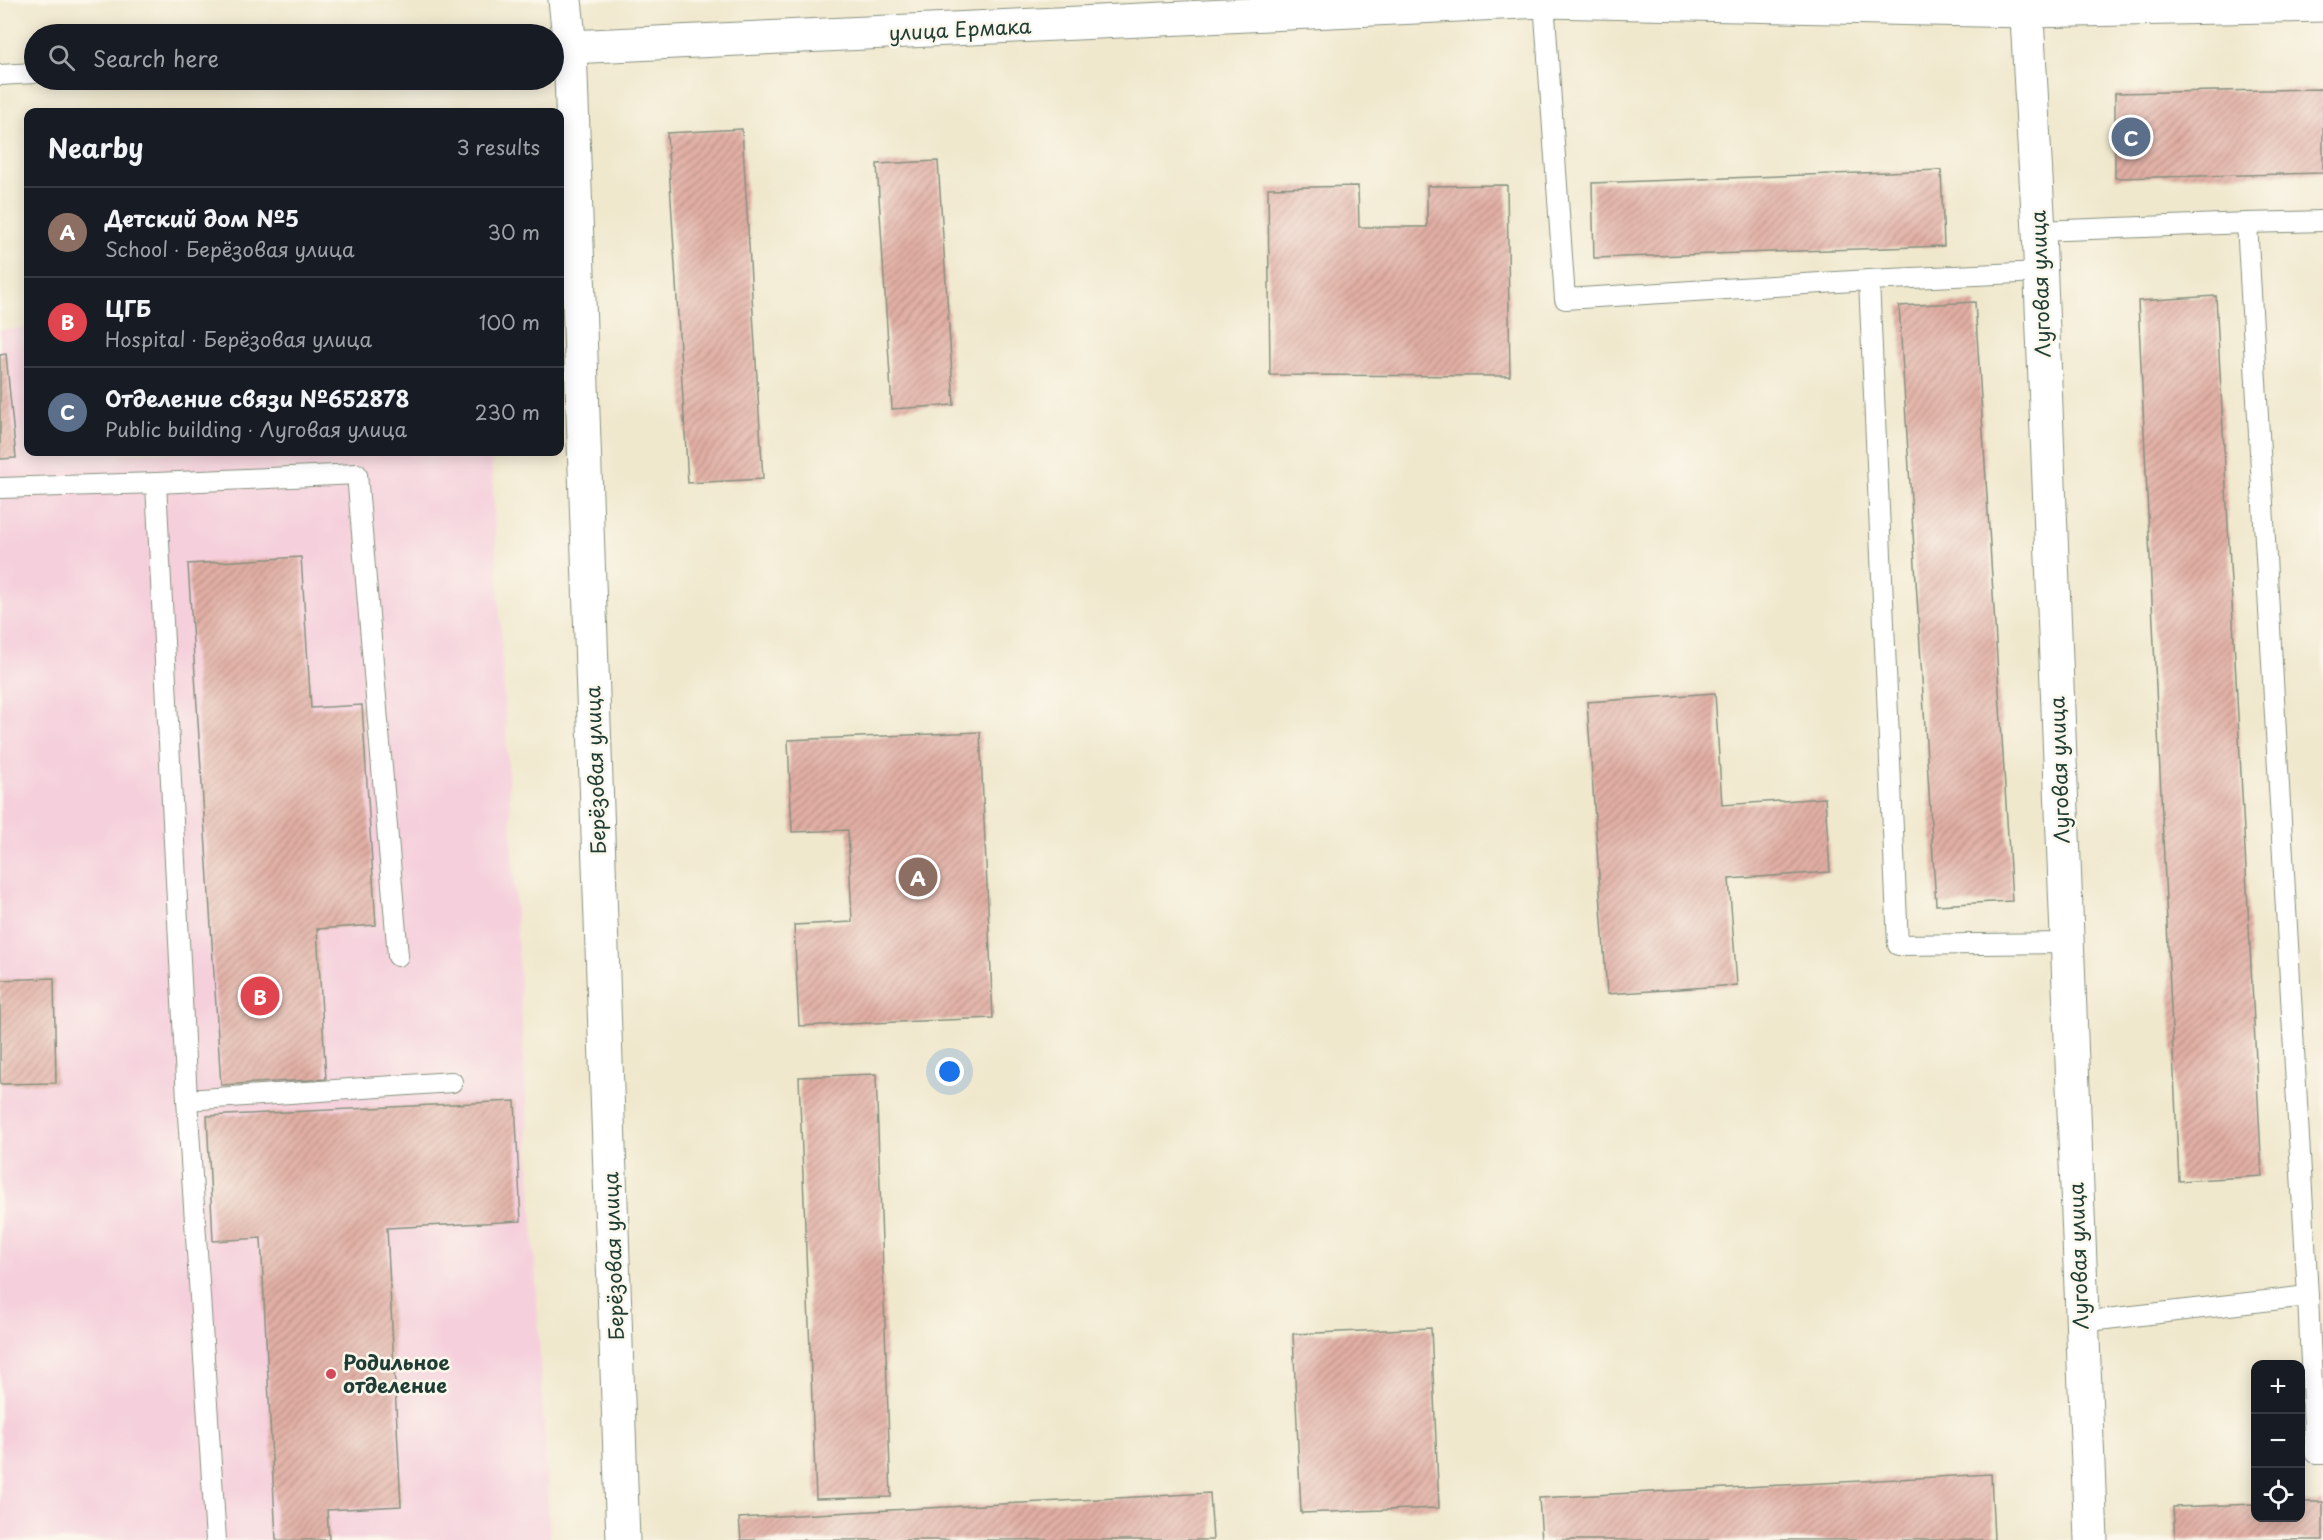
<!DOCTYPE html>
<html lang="en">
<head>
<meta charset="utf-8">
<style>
  body { margin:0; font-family:"Playpen Sans",sans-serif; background:#242831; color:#f1f3f6 }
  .controls { position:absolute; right:18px; bottom:18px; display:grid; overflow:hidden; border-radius:12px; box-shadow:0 3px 15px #0003 }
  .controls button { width:54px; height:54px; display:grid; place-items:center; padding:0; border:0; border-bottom:2px solid #363941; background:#171b24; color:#f1f3f6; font:30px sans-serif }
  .you { position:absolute; left:950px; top:1072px; width:21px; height:21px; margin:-15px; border:4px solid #fff; border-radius:50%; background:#1a73e8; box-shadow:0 0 0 9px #1a73e833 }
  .badge { display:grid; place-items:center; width:39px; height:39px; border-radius:50%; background:#8c9099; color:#fff; font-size:20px; font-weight:700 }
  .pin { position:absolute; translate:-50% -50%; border:3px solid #fff; box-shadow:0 2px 6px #0006 }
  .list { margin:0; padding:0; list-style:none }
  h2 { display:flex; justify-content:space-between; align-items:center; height:78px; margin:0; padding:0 24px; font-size:26px }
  h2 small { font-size:20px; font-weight:400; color:#9ea1a6 }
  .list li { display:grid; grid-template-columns:39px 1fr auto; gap:18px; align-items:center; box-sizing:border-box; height:90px; padding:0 24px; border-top:2px solid #363941 }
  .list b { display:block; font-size:22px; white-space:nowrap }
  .list p { margin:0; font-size:20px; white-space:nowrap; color:#9ea1a6 }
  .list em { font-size:20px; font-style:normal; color:#9ea1a6 }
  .icon { flex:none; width:33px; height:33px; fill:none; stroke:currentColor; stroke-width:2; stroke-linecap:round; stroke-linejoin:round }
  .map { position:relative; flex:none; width:2323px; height:1540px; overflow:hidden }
  .search { position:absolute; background:#171b24; box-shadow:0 3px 15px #0003; left:24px; top:24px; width:540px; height:66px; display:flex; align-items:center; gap:15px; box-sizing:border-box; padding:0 21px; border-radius:33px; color:#9ea1a6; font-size:22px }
  .panel { position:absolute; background:#171b24; box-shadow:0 3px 15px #0003; left:24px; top:108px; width:540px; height:348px; border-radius:12px }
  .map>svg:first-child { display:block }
  .built { fill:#f5cfdc }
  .building { fill:url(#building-hatch) }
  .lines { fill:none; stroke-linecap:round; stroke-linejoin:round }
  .lane-casing { stroke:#889280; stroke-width:22 }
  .secondary-casing { stroke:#889280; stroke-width:35 }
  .lane { stroke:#fff; stroke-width:20 }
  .secondary { stroke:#fff; stroke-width:33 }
  .poi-dot { fill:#d1495b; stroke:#fbf7ec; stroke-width:2 }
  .labels { text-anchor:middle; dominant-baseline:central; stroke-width:5; stroke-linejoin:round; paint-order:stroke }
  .street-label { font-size:20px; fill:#1f3d34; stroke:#fbf7ec }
  .poi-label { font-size:20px; font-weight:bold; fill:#1f3d34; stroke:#fbf7ec; text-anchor:start }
</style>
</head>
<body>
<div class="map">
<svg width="2323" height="1540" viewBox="0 0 2323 1540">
  <defs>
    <pattern id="building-hatch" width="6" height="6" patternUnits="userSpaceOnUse" patternTransform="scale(1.5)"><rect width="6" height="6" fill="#e2afa4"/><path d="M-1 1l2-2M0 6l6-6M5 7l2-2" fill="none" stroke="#b79086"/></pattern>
  </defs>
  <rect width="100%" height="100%" fill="#fbf7ec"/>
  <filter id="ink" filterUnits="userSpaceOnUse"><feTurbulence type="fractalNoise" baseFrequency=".0167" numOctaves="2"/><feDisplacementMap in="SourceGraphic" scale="12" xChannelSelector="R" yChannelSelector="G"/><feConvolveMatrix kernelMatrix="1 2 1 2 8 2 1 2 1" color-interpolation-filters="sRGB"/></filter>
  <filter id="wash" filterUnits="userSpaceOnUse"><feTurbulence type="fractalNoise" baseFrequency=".008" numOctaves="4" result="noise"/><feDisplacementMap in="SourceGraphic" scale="24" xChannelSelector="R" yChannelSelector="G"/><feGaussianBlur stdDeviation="1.35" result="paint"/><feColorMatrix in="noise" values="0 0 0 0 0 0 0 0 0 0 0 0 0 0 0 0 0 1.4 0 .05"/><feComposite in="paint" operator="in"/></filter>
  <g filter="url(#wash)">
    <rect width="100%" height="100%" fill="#f0e8cd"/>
    <polygon class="built" points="28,328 28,452 491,452 550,1540 0,1540 0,330"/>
    <g id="blocks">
      <g class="building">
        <polygon points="2323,89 2323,173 2115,178 2115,93"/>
        <polygon points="742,129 763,479 688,483 667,133"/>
        <polygon points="938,161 954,405 892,409 877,164"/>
        <polygon points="1941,170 1944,246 1594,258 1592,183"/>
        <polygon points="1507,185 1510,376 1270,375 1268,188 1358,186 1359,227 1427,227 1427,186"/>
        <polygon points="2216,296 2262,1176 2179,1181 2138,301"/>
        <polygon points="1975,302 2012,901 1936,905 1899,306"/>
        <polygon points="6,354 16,458 0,459 0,355"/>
        <polygon points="301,557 311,708 362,705 376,925 317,929 326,1079 221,1085 188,564"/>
        <polygon points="1715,693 1722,805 1825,798 1830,872 1729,879 1737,985 1607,994 1587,702"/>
        <polygon points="980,732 993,1018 799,1026 794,925 852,922 848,830 792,832 788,740"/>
        <polygon points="54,978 56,1083 0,1084 0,980"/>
        <polygon points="876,1074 891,1497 816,1499 799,1077"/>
        <polygon points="515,1101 521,1221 387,1228 401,1506 327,1510 329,1540 276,1540 261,1238 213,1241 207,1116"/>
        <polygon points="1431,1328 1439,1508 1301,1513 1293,1334"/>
        <polygon points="1991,1474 1994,1540 1542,1540 1539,1498"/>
        <polygon points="1210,1493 1213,1540 741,1540 739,1518"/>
        <polygon points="2300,1502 2323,1502 2323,1540 2175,1540 2173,1507 2256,1504 2256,1518 2300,1518"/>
      </g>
    </g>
  </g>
  <g filter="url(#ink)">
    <use href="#blocks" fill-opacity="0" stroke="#889280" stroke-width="1.5"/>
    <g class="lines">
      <defs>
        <g id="lane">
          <polyline points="1544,1 1565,299 1869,280 1898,945 2066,943"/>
          <polyline points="0,75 34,73"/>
          <polyline points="2247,223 2323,221"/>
          <polyline points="2039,231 2247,223 2308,1296 2315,1453 2323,1453"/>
          <polyline points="1869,280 2040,272"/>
          <polyline points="156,483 357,474 398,956"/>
          <polyline points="0,488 156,483 187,1100 216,1540"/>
          <polyline points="187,1100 452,1082"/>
          <polyline points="2080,1322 2308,1296"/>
        </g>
        <g id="secondary">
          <polyline points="565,0 570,47 623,1540"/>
          <polyline points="2026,0 2039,231 2091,1540"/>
          <polyline points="570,47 1544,1 2027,11 2323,5"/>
        </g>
      </defs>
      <use href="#lane" class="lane-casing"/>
      <use href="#secondary" class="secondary-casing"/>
      <use href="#lane" class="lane"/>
      <use href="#secondary" class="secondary"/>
    </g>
  </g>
  <circle class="poi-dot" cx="331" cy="1374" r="6"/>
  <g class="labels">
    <g class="street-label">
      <text transform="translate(960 29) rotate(-3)">улица Ермака</text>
      <text transform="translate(2040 284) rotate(-92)">Луговая улица</text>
      <text transform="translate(595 770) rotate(-92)">Берёзовая улица</text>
      <text transform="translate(2059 770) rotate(-92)">Луговая улица</text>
      <text transform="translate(613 1256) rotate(-92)">Берёзовая улица</text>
      <text transform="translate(2078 1256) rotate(-92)">Луговая улица</text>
    </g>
    <g class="poi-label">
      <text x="343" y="1362">Родильное<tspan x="343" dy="23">отделение</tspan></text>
    </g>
  </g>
</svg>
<div class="controls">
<button>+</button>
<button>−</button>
<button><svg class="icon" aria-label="locate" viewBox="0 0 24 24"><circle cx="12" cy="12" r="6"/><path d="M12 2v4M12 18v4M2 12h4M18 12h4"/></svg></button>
</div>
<div class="you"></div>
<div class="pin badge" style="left:918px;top:877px;background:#8d6e63">A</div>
<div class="pin badge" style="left:260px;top:996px;background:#e0444e">B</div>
<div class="pin badge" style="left:2131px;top:137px;background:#5c6f8a">C</div>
<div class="search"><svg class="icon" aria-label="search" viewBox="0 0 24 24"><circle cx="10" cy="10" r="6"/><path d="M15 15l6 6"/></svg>Search here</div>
<section class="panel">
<h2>Nearby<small>3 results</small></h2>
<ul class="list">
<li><span class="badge" style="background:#8d6e63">A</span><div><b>Детский дом №5</b><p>School · Берёзовая улица</p></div><em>30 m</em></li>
<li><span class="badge" style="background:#e0444e">B</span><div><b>ЦГБ</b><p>Hospital · Берёзовая улица</p></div><em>100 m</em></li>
<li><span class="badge" style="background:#5c6f8a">C</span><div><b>Отделение связи №652878</b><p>Public building · Луговая улица</p></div><em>230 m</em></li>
</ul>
</section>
</div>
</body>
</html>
